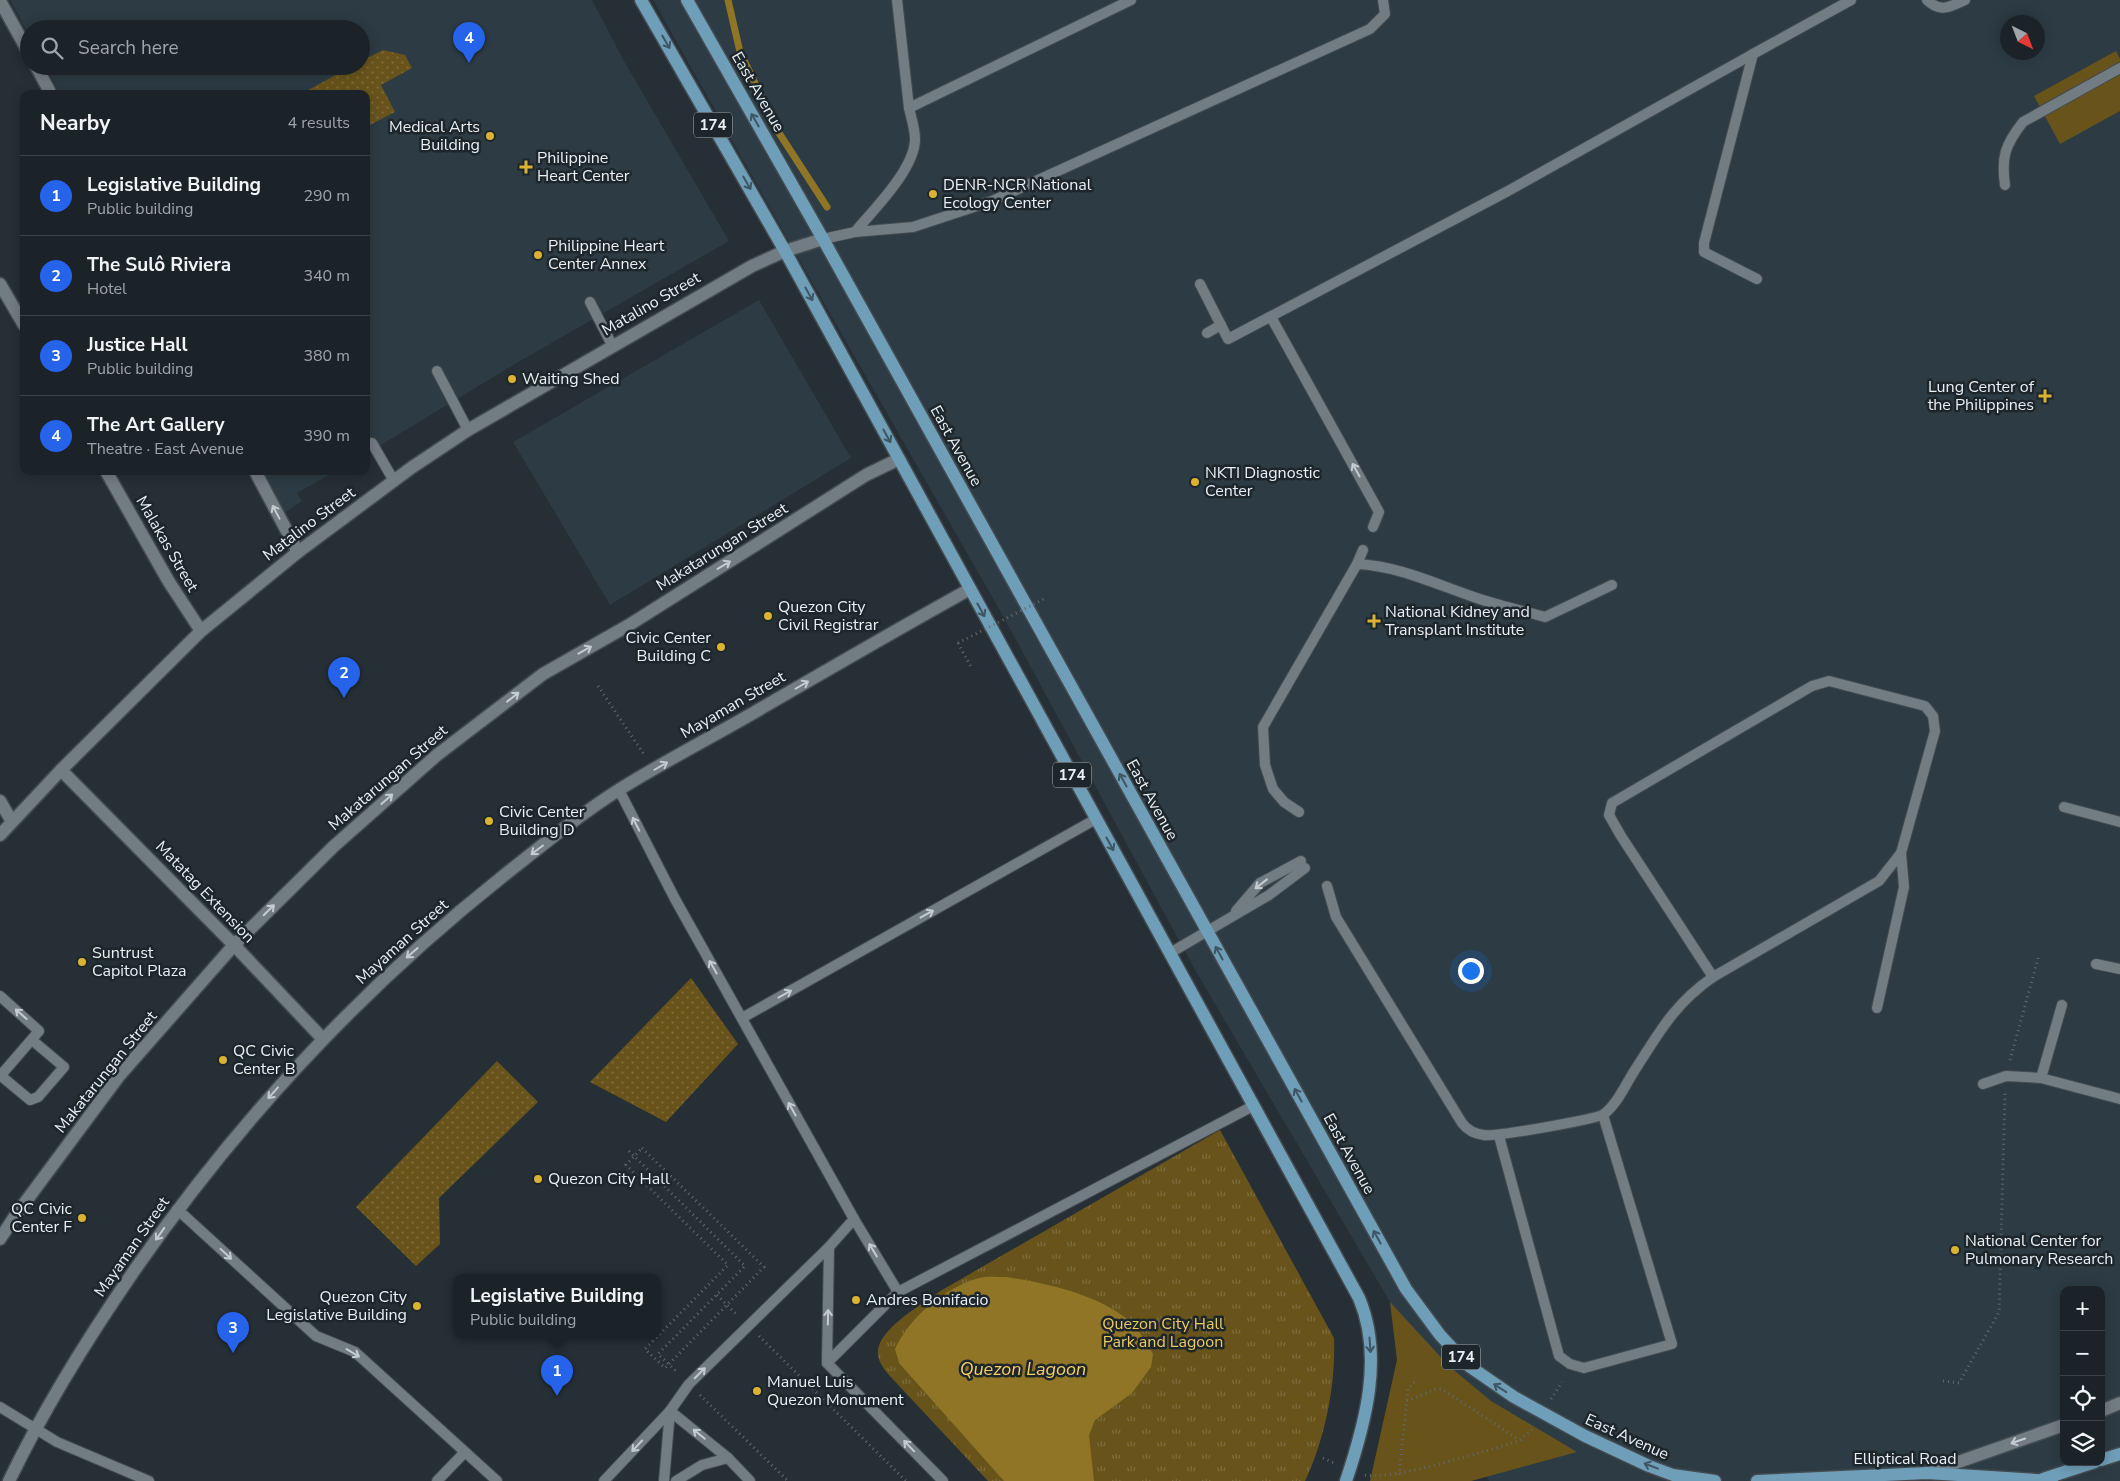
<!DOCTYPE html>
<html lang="en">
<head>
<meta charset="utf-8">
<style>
  body { margin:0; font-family:"Nunito Sans",sans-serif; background:#252b30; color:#f1f3f6 }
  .controls { position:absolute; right:15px; bottom:15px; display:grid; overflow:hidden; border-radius:10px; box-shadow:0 2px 12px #0003 }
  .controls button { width:45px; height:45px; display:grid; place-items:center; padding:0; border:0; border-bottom:1px solid #3a4045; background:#1c2328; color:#f1f3f6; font:25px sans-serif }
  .compass { position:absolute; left:2000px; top:15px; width:45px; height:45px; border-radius:50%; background:#1c2328; box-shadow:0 2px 12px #0003; rotate:138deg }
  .you { position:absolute; left:1470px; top:970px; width:18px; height:18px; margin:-12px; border:4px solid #fff; border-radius:50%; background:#1a73e8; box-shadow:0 0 0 8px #1a73e833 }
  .badge { display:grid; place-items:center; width:32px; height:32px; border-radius:50%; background:#2563eb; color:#fff; font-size:16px; font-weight:700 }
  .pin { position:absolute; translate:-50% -41px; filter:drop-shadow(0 1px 2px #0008) }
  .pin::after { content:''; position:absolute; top:26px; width:18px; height:15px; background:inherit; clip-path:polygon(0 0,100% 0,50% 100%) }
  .popup { position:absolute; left:453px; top:1274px; width:208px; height:65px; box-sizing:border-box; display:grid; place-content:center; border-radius:10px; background:#1c2328; filter:drop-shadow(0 1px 4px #0005); font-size:16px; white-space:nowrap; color:#a0a4a8 }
  .popup b { font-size:19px; color:#f1f3f6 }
  .popup::after { content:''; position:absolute; left:50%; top:100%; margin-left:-10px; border:10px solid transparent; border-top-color:#1c2328 }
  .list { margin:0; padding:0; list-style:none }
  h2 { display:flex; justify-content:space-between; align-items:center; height:65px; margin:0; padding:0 20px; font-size:21px }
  h2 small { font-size:16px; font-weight:400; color:#a0a4a8 }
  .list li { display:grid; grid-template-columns:32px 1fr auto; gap:15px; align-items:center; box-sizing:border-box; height:80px; padding:0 20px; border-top:1px solid #3a4045 }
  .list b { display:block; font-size:19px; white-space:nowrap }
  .list p { margin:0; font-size:16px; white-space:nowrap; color:#a0a4a8 }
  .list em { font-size:16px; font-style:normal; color:#a0a4a8 }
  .icon { flex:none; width:28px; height:28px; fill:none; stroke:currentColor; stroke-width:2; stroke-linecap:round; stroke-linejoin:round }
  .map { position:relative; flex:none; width:2120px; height:1481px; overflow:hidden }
  .search { position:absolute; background:#1c2328; box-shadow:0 2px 12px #0003; left:20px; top:20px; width:350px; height:55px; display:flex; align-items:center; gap:12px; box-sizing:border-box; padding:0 18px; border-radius:28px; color:#a0a4a8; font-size:19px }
  .panel { position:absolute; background:#1c2328; box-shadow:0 2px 12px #0003; left:20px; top:90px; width:350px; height:385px; border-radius:10px }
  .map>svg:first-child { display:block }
  .built { fill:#2c3b44; fill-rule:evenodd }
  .grass { fill:#68541b }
  .park { fill:url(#park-tufts) }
  .garden { fill:url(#garden-dots) }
  .water { fill:#907526 }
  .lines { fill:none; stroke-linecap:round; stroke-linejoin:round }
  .stream { stroke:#907526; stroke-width:7 }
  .service-casing { stroke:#434b50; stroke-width:12 }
  .minor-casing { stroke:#434b50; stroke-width:15 }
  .tertiary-casing { stroke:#434b50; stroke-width:15 }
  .primary-casing { stroke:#434b50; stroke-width:15 }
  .path { stroke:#626a6f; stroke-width:3; stroke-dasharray:1 4; stroke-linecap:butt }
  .service { stroke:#727c83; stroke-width:10 }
  .minor { stroke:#727c83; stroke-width:12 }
  .tertiary { stroke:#727c83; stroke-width:12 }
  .primary { stroke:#6f9eb8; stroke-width:12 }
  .path-bridge { stroke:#626a6f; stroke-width:3; stroke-dasharray:1 4; stroke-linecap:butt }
  .oneway { stroke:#3e5663 }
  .oneway2 { stroke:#c5ccd1 }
  .poi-dot { fill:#dcb233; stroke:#1d262b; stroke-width:2 }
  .labels { text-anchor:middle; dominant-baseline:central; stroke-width:5; stroke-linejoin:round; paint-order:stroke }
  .shield { fill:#1d262b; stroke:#acb3b7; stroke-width:1 }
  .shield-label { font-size:15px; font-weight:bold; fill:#e9eff3 }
  .street-label { font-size:16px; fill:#e9eff3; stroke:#1d262b }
  .poi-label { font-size:16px; fill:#e9eff3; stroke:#1d262b; text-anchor:start }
  .park-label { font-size:16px; fill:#efc95f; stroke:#1d262b }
  .water-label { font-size:18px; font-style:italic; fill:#f6cf66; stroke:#1d262b }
</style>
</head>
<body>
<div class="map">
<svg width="2120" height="1481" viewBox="0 0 2120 1481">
  <defs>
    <pattern id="park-tufts" width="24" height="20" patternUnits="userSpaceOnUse" patternTransform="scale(1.25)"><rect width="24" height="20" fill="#68541b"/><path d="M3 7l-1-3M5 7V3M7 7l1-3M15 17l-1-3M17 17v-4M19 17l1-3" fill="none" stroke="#7e6d3d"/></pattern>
    <pattern id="garden-dots" width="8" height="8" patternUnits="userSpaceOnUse" patternTransform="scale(1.25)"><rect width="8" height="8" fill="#68541b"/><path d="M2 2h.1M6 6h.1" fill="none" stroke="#7e6d3d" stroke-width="1.8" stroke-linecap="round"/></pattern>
  </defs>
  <rect width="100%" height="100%" fill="#262f35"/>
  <g class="built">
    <polygon points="10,0 592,0 624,61 729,241 515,364 366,454 366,94 60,94 46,66 361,66 361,29 29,29 29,35"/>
    <path d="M 653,0 L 2120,0 L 2120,1481 L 2052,1481 L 1979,1476 L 1757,1481 L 1489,1481 L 1390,1302 L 1194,968 L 1002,614 L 809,277 ZM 2008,22 L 2038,22 L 2038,52 L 2008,52 ZM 2064,1290 L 2101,1290 L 2101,1462 L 2064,1462 Z"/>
    <polygon points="759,300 851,458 610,605 513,442"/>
    <polygon points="262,471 336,471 297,493 302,501 284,513"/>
  </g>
  <g class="grass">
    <polygon points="2116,51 2120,59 2120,111 2060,144 2034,96"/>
    <polygon points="1390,1302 1449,1366 1491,1401 1577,1452 1471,1481 1370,1481 1397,1360"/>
  </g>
  <path class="park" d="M 1220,1130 L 1334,1338 C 1336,1384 1325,1439 1305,1481 L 988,1481 L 889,1375 C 883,1368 877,1360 878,1350 C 881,1327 924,1303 942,1290 Z"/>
  <g class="garden">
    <polygon points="383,50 405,55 412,68 381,85 395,112 366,127 366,94 301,94 352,66 361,66 361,61"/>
    <polygon points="691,978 738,1044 666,1122 590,1082"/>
    <polygon points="497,1061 538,1102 439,1198 440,1244 416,1266 356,1207"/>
  </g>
  <path class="water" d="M 1006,1277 C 1046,1283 1108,1296 1136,1328 C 1143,1336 1148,1345 1153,1354 L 1151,1367 L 1132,1393 L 1095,1420 L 1089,1435 L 1094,1481 L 1004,1481 L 899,1363 L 895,1349 C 910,1317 944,1288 979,1278 C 987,1276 997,1277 1006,1277 Z"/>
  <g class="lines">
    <polyline class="stream" points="728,0 740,52 779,133 827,207"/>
    <defs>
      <g id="service">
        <polyline points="897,0 909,108"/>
        <path d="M 1927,0 C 1940,13 1950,7 1965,0"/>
        <path d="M 2005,185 C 2001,157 2005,145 2023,122 L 2120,68"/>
        <polyline points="855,232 913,227 992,201 1370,29 1385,14 1383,0"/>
        <path d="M 823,239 L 855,232 C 874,209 915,169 915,139 C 915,129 911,117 909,108 L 1131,0"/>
        <polyline points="1757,279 1704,252 1704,243 1753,54 1851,0"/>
        <polyline points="1200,284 1228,339 1508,191 1753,54"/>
        <polyline points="590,302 612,345"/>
        <polyline points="1271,317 1379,512 1373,527"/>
        <polyline points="1207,333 1221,325"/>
        <polyline points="437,371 468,430"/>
        <polyline points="372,443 394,481"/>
        <path d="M 1357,564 C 1398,566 1433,583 1471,596 C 1495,605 1521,610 1545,617 L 1612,585"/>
        <polyline points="619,790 675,899 854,1219 898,1292"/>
        <polyline points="2064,807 2120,822"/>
        <polyline points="1299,812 1284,802 1273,789 1265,765 1263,727 1357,564 1363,550"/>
        <path d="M 1327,886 L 1336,917 L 1462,1123 C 1468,1131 1475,1134 1484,1135 C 1496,1137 1597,1119 1604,1114 C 1617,1104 1625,1086 1633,1073 C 1659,1033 1673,1005 1713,977 L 1879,881 L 1901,853"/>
        <polyline points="1236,911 1260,883 1301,861"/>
        <polyline points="1170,953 1269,895 1305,868"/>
        <polyline points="2096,964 2120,969"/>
        <polyline points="1713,977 1621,836 1609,815 1612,803 1812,686 1829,681 1925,706 1933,716 1935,731 1901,853 1904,887 1877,1008"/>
        <polyline points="0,996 39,1031 1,1075"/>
        <polyline points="742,1018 1096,819"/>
        <polyline points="0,1075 30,1100 38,1097 64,1067 32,1040"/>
        <polyline points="2041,1078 2062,1005"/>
        <polyline points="1983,1084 2006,1076 2041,1078 2120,1099"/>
        <polyline points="1499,1136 1559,1356 1570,1364 1584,1368 1672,1344 1603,1115"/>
        <polyline points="177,1209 316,1336 355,1352 497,1481"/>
        <polyline points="829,1247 827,1363 943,1481"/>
        <polyline points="827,1363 898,1292 1253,1106"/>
        <polyline points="0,1407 57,1442 149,1481"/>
        <polyline points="670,1411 728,1458 750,1481"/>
        <polyline points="437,1481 464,1453"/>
        <polyline points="604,1481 670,1411 689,1384 829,1247 854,1219"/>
        <polyline points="664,1481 670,1411"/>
        <polyline points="676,1481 702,1465 728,1458"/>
      </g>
      <g id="minor">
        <polyline points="0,1 29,53"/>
        <polyline points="36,66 51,94"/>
        <polyline points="255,471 298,552"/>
        <polyline points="61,770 234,945 323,1039"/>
        <polyline points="0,801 11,820"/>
        <polyline points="0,1239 15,1216 119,1076 234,945 333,847 437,755 543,674 629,625 866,475 899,459"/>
        <path d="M 9,1481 C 45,1406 89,1336 136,1268 C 239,1120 361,989 502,877 C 540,847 579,815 620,789 C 662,763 706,740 748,716 C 822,673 896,630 970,589"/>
      </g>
      <g id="tertiary">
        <polyline points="0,284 24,325"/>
        <polyline points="106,471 169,582 201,631"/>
        <polyline points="0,835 61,770 201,631 298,552 411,468 468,430 752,266 785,251 823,239"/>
        <polyline points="2101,1411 2120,1403"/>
        <polyline points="1927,1473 2064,1425"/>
      </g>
      <g id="primary">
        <path d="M 641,0 L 785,251 L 1359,1298 C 1384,1357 1365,1424 1346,1481"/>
        <polyline points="687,0 823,239 1406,1289 1440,1335 1469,1366 1514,1397 1585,1436 1649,1466 1673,1475 1715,1481"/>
        <polyline points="2101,1460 2120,1454"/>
        <polyline points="2043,1479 2095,1462"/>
        <polyline points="1757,1481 1927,1473 2052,1481"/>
      </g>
    </defs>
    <use href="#service" class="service-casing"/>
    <use href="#minor" class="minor-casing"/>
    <use href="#tertiary" class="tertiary-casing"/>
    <use href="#primary" class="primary-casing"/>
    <g class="path">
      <polyline points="958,643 971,667"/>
      <polyline points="598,686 645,756"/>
      <polyline points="2010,1060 2039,955"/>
      <polygon points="642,1148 764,1267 665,1368 645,1349 728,1265 626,1165"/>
      <polyline points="629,1151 745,1266 658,1354 678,1373"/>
      <polyline points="717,1295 738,1316"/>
      <polyline points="759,1336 906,1481"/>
      <polyline points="1943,1381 1959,1383 1999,1312 2005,1093"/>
      <polyline points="700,1395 788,1481"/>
      <polyline points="1551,1399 1562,1382"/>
      <polyline points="1407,1401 1436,1389 1442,1389 1519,1440"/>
      <polyline points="1323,1458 1334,1463"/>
      <path d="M 1365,1475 C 1392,1481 1488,1450 1519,1441 L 1534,1428"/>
      <polyline points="1399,1475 1408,1389 1417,1379"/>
    </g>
    <use href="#service" class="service"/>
    <use href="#minor" class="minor"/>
    <use href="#tertiary" class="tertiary"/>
    <use href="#primary" class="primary"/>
    <polyline class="path-bridge" points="958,643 1044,599"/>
  </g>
  <defs><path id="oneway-shaft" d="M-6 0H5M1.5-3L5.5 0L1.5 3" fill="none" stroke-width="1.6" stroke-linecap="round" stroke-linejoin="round" transform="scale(1.25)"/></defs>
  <g class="oneway">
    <use href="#oneway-shaft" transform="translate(666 42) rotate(60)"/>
    <use href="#oneway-shaft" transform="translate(755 120) rotate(-120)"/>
    <use href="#oneway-shaft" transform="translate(747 183) rotate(60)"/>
    <use href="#oneway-shaft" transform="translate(809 294) rotate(61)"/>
    <use href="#oneway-shaft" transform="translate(887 436) rotate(61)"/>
    <use href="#oneway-shaft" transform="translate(981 610) rotate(61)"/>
    <use href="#oneway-shaft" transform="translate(1123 780) rotate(-119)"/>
    <use href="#oneway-shaft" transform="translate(1110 844) rotate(61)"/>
    <use href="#oneway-shaft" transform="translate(1219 953) rotate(-119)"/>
    <use href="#oneway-shaft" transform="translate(1298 1095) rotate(-119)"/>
    <use href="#oneway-shaft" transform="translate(1377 1237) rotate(-119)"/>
    <use href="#oneway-shaft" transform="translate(1370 1345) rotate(86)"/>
    <use href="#oneway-shaft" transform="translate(1500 1388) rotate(-147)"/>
    <use href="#oneway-shaft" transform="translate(1651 1466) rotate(-159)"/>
  </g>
  <g class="oneway2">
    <use href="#oneway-shaft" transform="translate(1356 470) rotate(-119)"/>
    <use href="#oneway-shaft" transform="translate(276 512) rotate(-118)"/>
    <use href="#oneway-shaft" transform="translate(724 565) rotate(-31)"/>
    <use href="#oneway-shaft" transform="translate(585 650) rotate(-29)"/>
    <use href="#oneway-shaft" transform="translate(802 685) rotate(-30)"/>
    <use href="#oneway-shaft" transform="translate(513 697) rotate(-38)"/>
    <use href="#oneway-shaft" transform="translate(661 766) rotate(-30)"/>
    <use href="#oneway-shaft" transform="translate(387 799) rotate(-41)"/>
    <use href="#oneway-shaft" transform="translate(636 824) rotate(-117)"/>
    <use href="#oneway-shaft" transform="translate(537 850) rotate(143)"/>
    <use href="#oneway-shaft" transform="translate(1261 884) rotate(142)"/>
    <use href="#oneway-shaft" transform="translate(269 910) rotate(-45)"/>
    <use href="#oneway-shaft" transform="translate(927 914) rotate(-29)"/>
    <use href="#oneway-shaft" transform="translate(412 953) rotate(139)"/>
    <use href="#oneway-shaft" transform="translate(713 967) rotate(-120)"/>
    <use href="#oneway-shaft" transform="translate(785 994) rotate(-29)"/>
    <use href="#oneway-shaft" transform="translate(21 1014) rotate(-139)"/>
    <use href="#oneway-shaft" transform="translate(273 1093) rotate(132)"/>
    <use href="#oneway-shaft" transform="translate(792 1109) rotate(-119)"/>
    <use href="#oneway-shaft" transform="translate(160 1234) rotate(125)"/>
    <use href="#oneway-shaft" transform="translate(873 1250) rotate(-121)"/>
    <use href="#oneway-shaft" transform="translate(226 1254) rotate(43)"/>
    <use href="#oneway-shaft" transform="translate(828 1317) rotate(-89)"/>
    <use href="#oneway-shaft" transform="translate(353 1353) rotate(31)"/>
    <use href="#oneway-shaft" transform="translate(700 1373) rotate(-45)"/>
    <use href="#oneway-shaft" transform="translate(699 1434) rotate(-141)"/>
    <use href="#oneway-shaft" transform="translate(2018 1441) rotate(161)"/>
    <use href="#oneway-shaft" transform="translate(637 1446) rotate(133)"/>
    <use href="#oneway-shaft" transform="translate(909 1446) rotate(-134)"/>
  </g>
  <g class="poi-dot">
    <circle cx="490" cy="136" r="5"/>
    <path d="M523.5 159.5h5v5h5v5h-5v5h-5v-5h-5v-5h5z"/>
    <circle cx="933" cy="194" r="5"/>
    <circle cx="538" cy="255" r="5"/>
    <circle cx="512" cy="379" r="5"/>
    <path d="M2042.5 388.5h5v5h5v5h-5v5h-5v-5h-5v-5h5z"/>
    <circle cx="1195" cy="482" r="5"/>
    <circle cx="768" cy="616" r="5"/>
    <path d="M1371.5 613.5h5v5h5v5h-5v5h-5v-5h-5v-5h5z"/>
    <circle cx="721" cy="647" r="5"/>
    <circle cx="489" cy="821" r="5"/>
    <circle cx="82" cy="962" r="5"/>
    <circle cx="223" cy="1060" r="5"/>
    <circle cx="538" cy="1179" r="5"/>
    <circle cx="82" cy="1218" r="5"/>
    <circle cx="1955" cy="1250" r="5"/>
    <circle cx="856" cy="1300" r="5"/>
    <circle cx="417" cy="1306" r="5"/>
    <circle cx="757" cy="1391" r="5"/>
  </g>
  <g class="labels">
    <g class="shield">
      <rect x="694" y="112.5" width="38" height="25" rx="4"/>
      <rect x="1053" y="762.5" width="38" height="25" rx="4"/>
      <rect x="1442" y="1344.5" width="38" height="25" rx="4"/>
    </g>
    <g class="shield-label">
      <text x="713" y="125">174</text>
      <text x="1072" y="775">174</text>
      <text x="1461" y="1357">174</text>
    </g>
    <g class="street-label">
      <text transform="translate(758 92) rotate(60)">East Avenue</text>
      <text transform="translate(651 304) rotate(-30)">Matalino Street</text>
      <text transform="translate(956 446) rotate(61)">East Avenue</text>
      <text transform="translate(309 524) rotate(-37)">Matalino Street</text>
      <text transform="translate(167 544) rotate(60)">Malakas Street</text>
      <text transform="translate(722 547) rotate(-32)">Makatarungan Street</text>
      <text transform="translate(733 705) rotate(-30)">Mayaman Street</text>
      <text transform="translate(388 778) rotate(-41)">Makatarungan Street</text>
      <text transform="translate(1152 800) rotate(61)">East Avenue</text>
      <text transform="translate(205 892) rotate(46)">Matatag Extension</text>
      <text transform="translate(402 942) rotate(-42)">Mayaman Street</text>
      <text transform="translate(106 1072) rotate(-51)">Makatarungan Street</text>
      <text transform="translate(1349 1154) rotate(61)">East Avenue</text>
      <text transform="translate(132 1247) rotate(-55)">Mayaman Street</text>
      <text transform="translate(1627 1437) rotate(24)">East Avenue</text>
      <text x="1905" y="1459">Elliptical Road</text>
    </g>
    <g class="poi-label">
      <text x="480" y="127" text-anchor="end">Medical Arts<tspan x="480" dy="18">Building</tspan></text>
      <text x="537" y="158">Philippine<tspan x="537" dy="18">Heart Center</tspan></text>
      <text x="943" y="185">DENR-NCR National<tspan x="943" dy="18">Ecology Center</tspan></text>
      <text x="548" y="246">Philippine Heart<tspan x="548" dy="18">Center Annex</tspan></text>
      <text x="522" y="379">Waiting Shed</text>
      <text x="2034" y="387" text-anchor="end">Lung Center of<tspan x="2034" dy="18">the Philippines</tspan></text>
      <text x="1205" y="473">NKTI Diagnostic<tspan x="1205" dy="18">Center</tspan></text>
      <text x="778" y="607">Quezon City<tspan x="778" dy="18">Civil Registrar</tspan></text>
      <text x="1385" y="612">National Kidney and<tspan x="1385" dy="18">Transplant Institute</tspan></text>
      <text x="711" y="638" text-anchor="end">Civic Center<tspan x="711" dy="18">Building C</tspan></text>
      <text x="499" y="812">Civic Center<tspan x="499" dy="18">Building D</tspan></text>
      <text x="92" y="953">Suntrust<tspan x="92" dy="18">Capitol Plaza</tspan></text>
      <text x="233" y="1051">QC Civic<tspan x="233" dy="18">Center B</tspan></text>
      <text x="548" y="1179">Quezon City Hall</text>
      <text x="72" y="1209" text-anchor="end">QC Civic<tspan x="72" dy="18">Center F</tspan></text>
      <text x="1965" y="1241">National Center for<tspan x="1965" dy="18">Pulmonary Research</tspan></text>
      <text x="407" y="1297" text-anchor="end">Quezon City<tspan x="407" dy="18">Legislative Building</tspan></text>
      <text x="866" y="1300">Andres Bonifacio</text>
      <text x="767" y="1382">Manuel Luis<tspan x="767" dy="18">Quezon Monument</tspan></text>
    </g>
    <g class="park-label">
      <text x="1163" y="1324">Quezon City Hall<tspan x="1163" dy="18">Park and Lagoon</tspan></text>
    </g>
    <g class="water-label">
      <text x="1023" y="1369">Quezon Lagoon</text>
    </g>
  </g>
</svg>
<div class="controls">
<button>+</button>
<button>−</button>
<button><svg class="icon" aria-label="locate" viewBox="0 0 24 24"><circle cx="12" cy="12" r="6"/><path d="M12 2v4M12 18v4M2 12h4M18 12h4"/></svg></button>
<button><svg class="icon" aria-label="layers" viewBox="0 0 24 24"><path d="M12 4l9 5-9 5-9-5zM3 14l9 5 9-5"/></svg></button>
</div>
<svg class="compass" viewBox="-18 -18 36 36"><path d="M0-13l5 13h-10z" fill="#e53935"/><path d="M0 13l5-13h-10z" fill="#a0a4a8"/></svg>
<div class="you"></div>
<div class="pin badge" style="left:557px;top:1396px">1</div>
<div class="popup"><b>Legislative Building</b>Public building</div>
<div class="pin badge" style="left:344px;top:698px">2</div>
<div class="pin badge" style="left:233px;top:1353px">3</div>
<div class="pin badge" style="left:469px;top:63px">4</div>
<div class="search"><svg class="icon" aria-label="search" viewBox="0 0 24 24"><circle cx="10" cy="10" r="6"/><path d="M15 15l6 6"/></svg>Search here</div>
<section class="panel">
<h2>Nearby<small>4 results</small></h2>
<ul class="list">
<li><span class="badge">1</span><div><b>Legislative Building</b><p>Public building</p></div><em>290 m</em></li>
<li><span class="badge">2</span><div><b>The Sulô Riviera</b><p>Hotel</p></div><em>340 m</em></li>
<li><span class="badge">3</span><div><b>Justice Hall</b><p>Public building</p></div><em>380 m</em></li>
<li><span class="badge">4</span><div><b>The Art Gallery</b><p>Theatre · East Avenue</p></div><em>390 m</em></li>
</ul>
</section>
</div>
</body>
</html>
